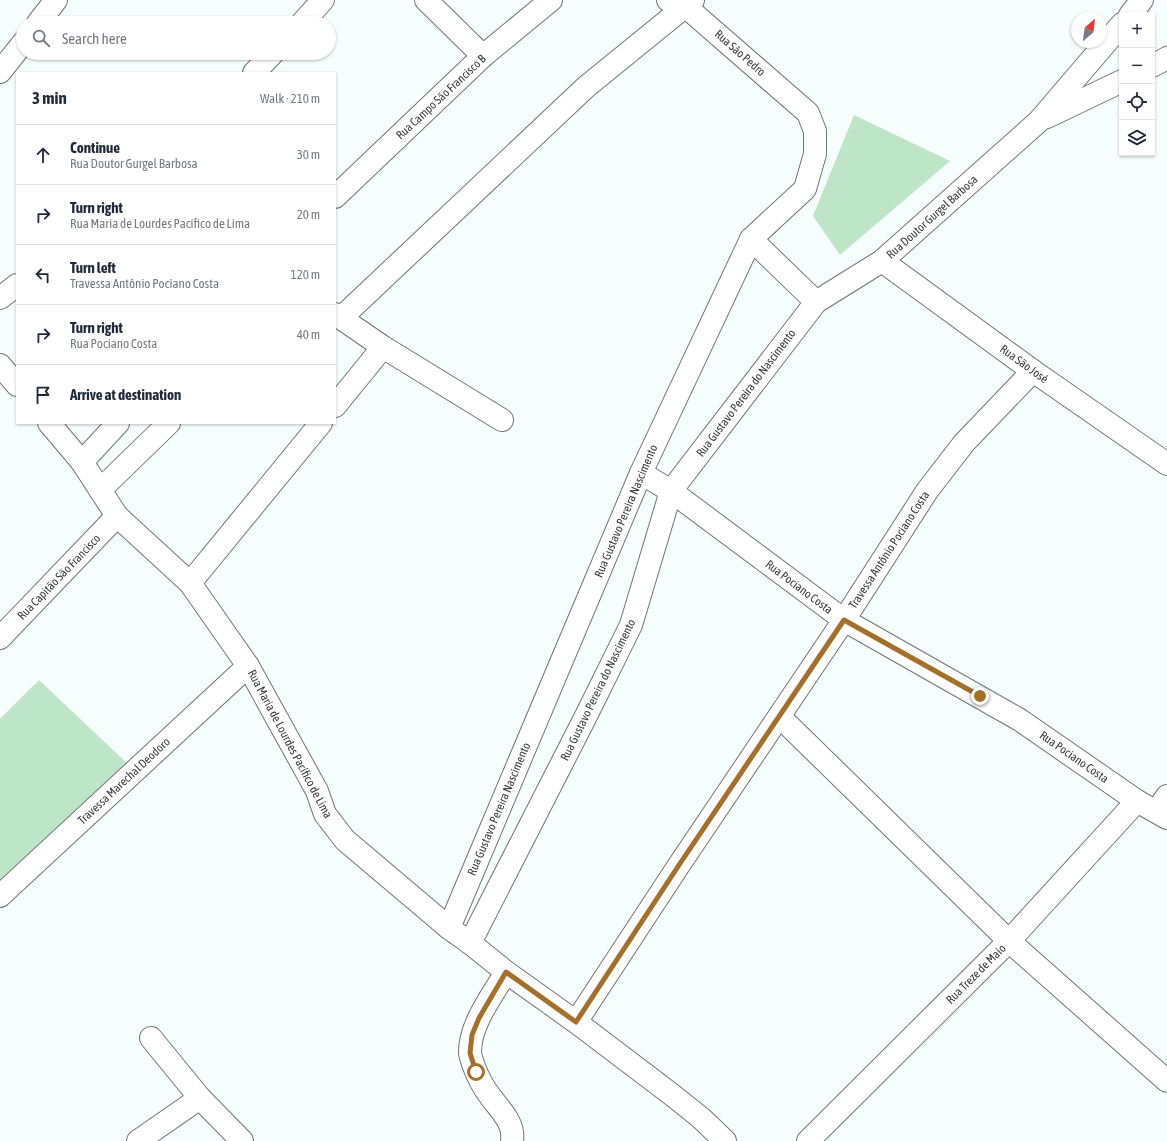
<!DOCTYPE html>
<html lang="en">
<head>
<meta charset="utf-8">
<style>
  body { margin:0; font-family:"Asap Condensed",sans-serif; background:#f6f6f7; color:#1f2937 }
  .controls { position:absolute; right:12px; top:12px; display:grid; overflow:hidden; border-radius:0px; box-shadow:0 1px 3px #0004 }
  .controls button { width:36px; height:36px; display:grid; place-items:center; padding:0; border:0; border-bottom:1px solid #e0e1e3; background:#fff; color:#1f2937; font:20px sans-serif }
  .compass { position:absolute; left:1071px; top:12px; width:36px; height:36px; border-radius:50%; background:#fff; box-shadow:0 1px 3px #0004; rotate:28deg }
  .stop { position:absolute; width:12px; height:12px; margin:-9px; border:3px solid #a46f29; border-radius:50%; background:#fff }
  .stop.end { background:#a46f29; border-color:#fff; box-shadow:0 1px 4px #0008 }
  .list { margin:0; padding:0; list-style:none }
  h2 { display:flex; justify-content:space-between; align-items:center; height:52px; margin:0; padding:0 16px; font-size:17px }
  h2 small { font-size:13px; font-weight:400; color:#747a83 }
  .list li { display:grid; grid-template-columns:26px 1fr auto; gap:12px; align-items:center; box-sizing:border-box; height:60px; padding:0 16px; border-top:1px solid #e0e1e3 }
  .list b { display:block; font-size:15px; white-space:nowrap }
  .list p { margin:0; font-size:13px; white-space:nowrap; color:#747a83 }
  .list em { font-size:13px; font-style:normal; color:#747a83 }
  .icon { flex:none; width:22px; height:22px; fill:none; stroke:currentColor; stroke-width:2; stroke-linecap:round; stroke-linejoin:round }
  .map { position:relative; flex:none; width:1167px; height:1141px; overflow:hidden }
  .search { position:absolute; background:#fff; box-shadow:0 1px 3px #0004; left:16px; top:16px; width:320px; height:44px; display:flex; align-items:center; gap:10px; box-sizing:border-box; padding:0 14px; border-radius:22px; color:#747a83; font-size:15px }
  .panel { position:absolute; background:#fff; box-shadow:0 1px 3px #0004; left:16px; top:72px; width:320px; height:352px; border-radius:0px }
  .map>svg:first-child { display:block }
  .green { fill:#bfe5c7 }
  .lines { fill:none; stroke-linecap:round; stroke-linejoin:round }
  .minor-casing { stroke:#6e7475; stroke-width:24 }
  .minor { stroke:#fff; stroke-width:22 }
  .route { stroke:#a46f29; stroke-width:5 }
  .labels { text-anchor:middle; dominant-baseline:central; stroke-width:3; stroke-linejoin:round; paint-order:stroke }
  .street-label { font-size:12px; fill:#393b3c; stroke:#fff }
</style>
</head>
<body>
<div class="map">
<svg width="1167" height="1141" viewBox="0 0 1167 1141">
  <rect width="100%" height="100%" fill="#f6fdfd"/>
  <g class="green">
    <polygon points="854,115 950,161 840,255 813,216"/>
    <polygon points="39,680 131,767 0,897 0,719"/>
  </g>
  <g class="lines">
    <defs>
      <g id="minor">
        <polyline points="426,0 483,56"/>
        <polyline points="1130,15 1142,0"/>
        <polyline points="38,23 56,0"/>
        <polyline points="302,23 323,0"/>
        <polyline points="1152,66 1167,58"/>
        <polyline points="0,72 23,43"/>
        <polyline points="254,73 273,53"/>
        <polyline points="1047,117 1122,81"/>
        <polyline points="335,197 483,56 551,0"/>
        <polyline points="751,239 816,302"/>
        <polyline points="882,261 1033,371 1167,464"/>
        <polyline points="0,298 17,285"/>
        <polyline points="335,314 383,347 502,420"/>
        <polyline points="341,318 586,87 693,0"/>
        <polyline points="0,365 17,385"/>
        <polyline points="335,406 383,347"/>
        <polyline points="49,423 82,462 117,516 190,583 248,666 317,791 325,814 345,840 449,928 470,943 506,972 576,1022 671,1094 701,1118 725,1141"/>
        <polyline points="82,462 118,423"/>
        <polyline points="641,473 671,491 844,620 1020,720 1137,801 1167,818"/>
        <polyline points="100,490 169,423"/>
        <polyline points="190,583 321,423"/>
        <polyline points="0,638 117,516"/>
        <polyline points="780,717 1009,941 1167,1081"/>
        <polyline points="1157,811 1167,796"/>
        <polyline points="0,896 248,666"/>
        <polyline points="449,928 641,473 751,239 805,189 815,154 815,131 808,113 685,6 668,0"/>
        <polyline points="470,943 586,716 631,625 671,491 816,302 882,261 1039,121 1122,24"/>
        <path d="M 506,972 C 492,996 470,1024 470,1052 C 470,1056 472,1060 473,1064 C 477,1075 483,1087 490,1096 C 500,1110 515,1123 512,1141"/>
        <polyline points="576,1022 677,868 844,620 927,491 964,443 1033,371"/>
        <polyline points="151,1038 200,1098 242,1141"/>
        <polyline points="138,1141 200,1098"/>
        <polyline points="808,1141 1009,941 1137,801"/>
      </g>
    </defs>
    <use href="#minor" class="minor-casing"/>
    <use href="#minor" class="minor"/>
  </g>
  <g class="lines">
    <polyline class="route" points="476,1072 470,1053 472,1035 479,1018 506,972 576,1022 677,868 844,620 980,696"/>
  </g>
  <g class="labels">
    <g class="street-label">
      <text transform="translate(740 53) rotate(41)">Rua Sāo Pedro</text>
      <text transform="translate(441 97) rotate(-43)">Rua Campo São Francisco B</text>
      <text transform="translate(932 217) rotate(-42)">Rua Doutor Gurgel Barbosa</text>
      <text transform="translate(1024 364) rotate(36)">Rua São José</text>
      <text transform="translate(746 393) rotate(-53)">Rua Gustavo Pereira do Nascimento</text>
      <text transform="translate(626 511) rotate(-67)">Rua Gustavo Pereira Nascimento</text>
      <text transform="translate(889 550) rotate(-57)">Travessa Antônio Pociano Costa</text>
      <text transform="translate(59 577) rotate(-46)">Rua Capitão São Francisco</text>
      <text transform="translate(799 587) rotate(37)">Rua Pociano Costa</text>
      <text transform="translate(598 690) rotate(-64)">Rua Gustavo Pereira do Nascimento</text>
      <text transform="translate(290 744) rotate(62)">Rua Maria de Lourdes Pacífico de Lima</text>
      <text transform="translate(1074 757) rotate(35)">Rua Pociano Costa</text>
      <text transform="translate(124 781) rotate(-43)">Travessa Marechal Deodoro</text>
      <text transform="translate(499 809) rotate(-67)">Rua Gustavo Pereira Nascimento</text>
      <text transform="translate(976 974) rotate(-45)">Rua Treze de Maio</text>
    </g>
  </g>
</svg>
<div class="controls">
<button>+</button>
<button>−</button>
<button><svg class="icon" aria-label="locate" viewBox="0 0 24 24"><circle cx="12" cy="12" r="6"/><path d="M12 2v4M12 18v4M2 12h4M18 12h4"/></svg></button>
<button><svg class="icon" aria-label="layers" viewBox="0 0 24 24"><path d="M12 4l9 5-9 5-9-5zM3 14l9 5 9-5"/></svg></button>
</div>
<svg class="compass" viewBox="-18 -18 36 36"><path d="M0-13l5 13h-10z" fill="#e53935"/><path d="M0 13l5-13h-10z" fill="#747a83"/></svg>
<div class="stop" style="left:476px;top:1072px"></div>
<div class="stop end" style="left:980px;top:696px"></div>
<div class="search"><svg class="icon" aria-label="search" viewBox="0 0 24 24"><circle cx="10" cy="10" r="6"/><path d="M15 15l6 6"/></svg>Search here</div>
<section class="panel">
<h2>3 min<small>Walk · 210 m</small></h2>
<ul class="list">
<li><svg class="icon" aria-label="ahead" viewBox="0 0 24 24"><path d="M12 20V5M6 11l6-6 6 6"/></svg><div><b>Continue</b><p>Rua Doutor Gurgel Barbosa</p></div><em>30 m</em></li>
<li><svg class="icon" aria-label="right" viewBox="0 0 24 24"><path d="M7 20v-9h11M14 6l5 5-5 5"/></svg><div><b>Turn right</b><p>Rua Maria de Lourdes Pacífico de Lima</p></div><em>20 m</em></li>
<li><svg class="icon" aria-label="left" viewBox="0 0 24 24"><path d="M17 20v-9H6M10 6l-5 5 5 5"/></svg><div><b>Turn left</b><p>Travessa Antônio Pociano Costa</p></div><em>120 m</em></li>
<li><svg class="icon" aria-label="right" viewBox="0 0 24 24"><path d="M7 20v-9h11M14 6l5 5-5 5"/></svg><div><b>Turn right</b><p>Rua Pociano Costa</p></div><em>40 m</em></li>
<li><svg class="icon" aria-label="arrive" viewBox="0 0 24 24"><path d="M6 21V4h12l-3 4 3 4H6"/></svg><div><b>Arrive at destination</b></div></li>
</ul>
</section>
</div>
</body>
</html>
